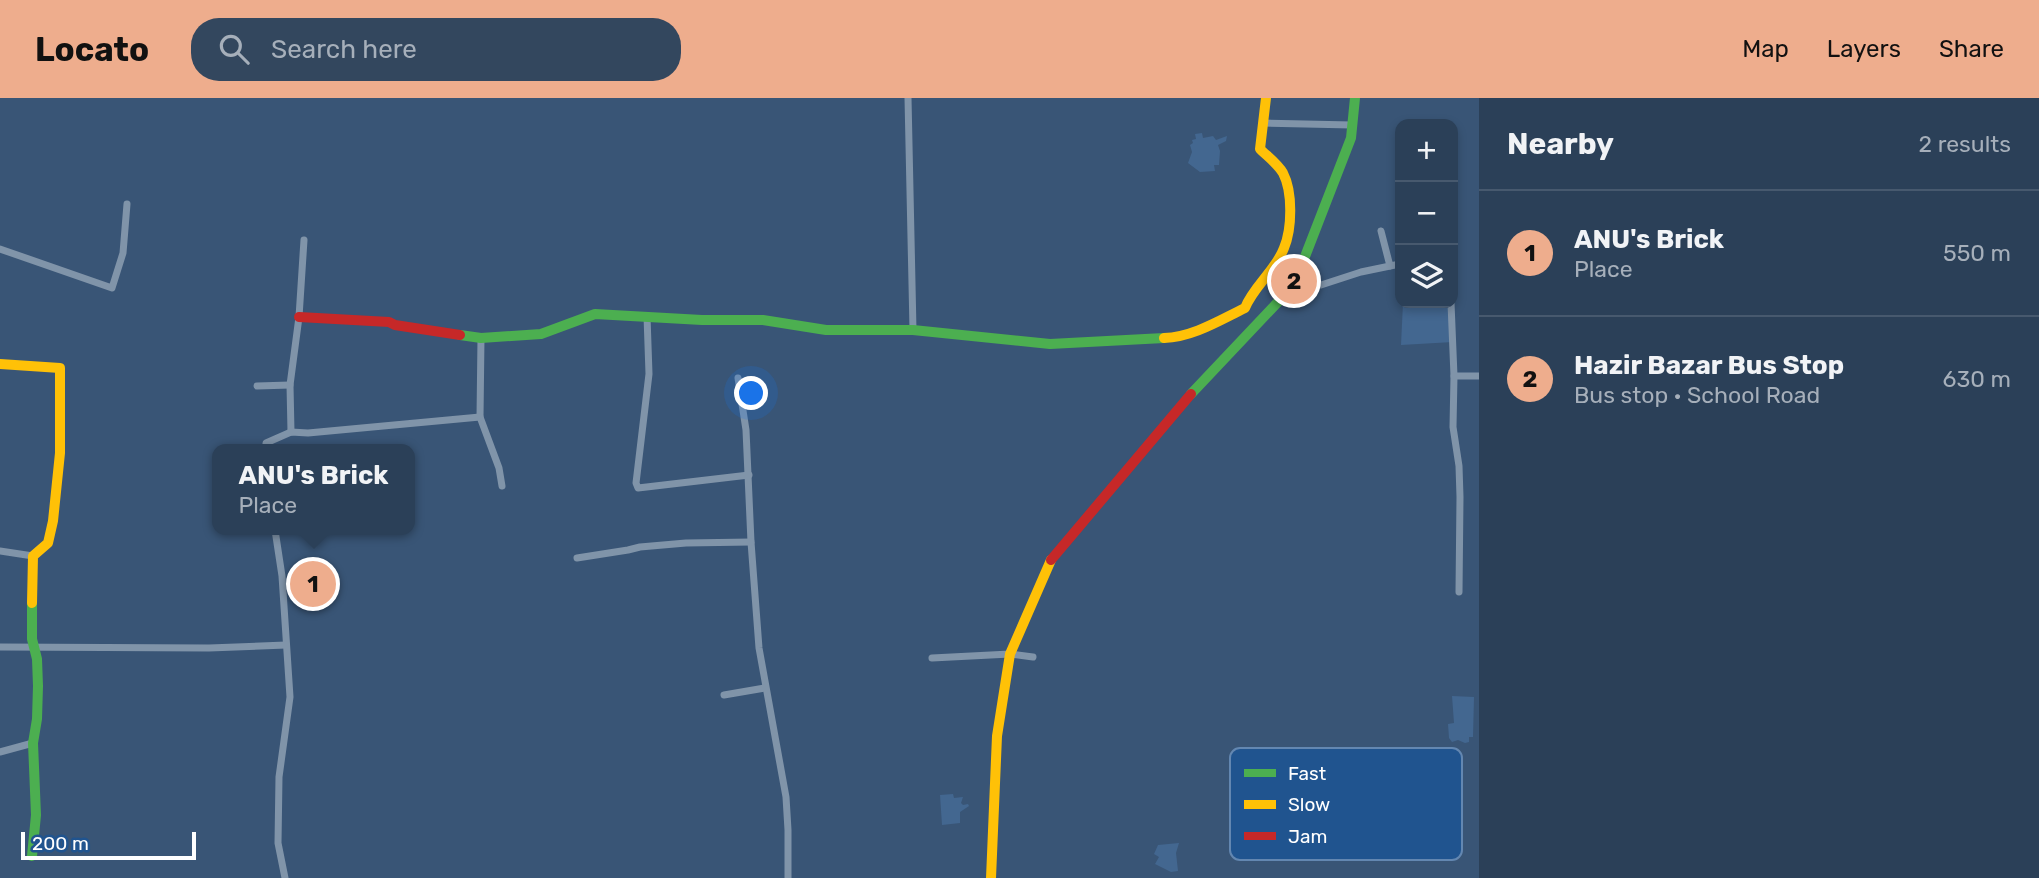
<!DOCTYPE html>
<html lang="en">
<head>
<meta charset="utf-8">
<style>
  body { margin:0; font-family:Rubik,sans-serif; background:#33475e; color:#f1f3f6 }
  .controls { position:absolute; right:21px; top:21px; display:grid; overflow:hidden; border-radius:14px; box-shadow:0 4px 10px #0003 }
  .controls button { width:63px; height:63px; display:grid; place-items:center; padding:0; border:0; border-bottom:2px solid #47596e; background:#2b4058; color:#f1f3f6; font:35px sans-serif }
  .scale { position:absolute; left:21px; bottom:18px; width:175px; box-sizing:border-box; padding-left:7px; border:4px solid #fff; border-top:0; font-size:19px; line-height:24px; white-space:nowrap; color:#fff; -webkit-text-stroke:5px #20548f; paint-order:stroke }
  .you { position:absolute; left:752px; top:296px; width:24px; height:24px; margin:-18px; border:5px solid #fff; border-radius:50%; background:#1a73e8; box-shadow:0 0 0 10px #1a73e833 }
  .badge { display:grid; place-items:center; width:46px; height:46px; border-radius:50%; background:#eead8d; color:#111; font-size:23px; font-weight:700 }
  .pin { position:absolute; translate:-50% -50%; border:4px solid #fff; box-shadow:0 2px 7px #0006 }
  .popup { position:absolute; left:212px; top:346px; width:203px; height:91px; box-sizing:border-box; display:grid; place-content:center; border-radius:14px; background:#2b4058; filter:drop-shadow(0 2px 5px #0005); font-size:23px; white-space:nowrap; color:#a6afba }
  .popup b { font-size:26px; color:#f1f3f6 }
  .popup::after { content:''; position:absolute; left:50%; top:100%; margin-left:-14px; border:14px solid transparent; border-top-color:#2b4058 }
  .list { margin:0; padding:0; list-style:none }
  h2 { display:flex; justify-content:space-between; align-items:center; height:91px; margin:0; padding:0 28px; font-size:30px }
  h2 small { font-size:23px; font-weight:400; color:#a6afba }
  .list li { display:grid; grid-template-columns:46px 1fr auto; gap:21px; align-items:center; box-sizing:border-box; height:126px; padding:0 28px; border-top:2px solid #47596e }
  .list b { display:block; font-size:26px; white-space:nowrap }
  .list p { margin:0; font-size:23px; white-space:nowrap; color:#a6afba }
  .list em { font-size:23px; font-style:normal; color:#a6afba }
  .icon { flex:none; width:38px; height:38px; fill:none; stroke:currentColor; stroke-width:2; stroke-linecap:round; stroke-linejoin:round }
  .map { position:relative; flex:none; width:1479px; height:780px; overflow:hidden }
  header { display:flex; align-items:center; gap:42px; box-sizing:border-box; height:98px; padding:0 35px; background:#eead8d; color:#111 }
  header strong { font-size:33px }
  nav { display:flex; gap:38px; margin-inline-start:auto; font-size:24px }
  .search { width:490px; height:63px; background:#33475e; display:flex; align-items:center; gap:18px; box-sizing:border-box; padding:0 24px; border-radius:28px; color:#a6afba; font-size:26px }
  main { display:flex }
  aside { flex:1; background:#2b4058 }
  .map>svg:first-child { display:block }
  .water { fill:#436790 }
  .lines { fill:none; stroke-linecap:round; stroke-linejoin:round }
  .street { stroke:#8094a9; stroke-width:7 }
  .fast { stroke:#4caf50; stroke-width:10 }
  .slow { stroke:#ffc107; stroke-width:10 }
  .jam { stroke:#c62828; stroke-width:10 }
  .key { fill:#20548f; stroke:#6387b1; stroke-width:2 }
  .key-label { font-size:19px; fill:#fff }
</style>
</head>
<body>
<header>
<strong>Locato</strong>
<div class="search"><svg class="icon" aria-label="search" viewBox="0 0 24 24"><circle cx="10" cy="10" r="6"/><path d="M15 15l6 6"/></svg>Search here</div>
<nav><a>Map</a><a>Layers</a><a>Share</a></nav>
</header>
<main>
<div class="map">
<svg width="1479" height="780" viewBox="0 0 1479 780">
  <rect width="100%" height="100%" fill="#395576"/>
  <g class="water">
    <polygon points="1202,35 1203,40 1213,38 1216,42 1227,38 1226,43 1218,47 1220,53 1219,67 1214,67 1215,73 1200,74 1188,65 1192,54 1190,47 1193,45 1192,42 1196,41 1195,36"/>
    <polygon points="1403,205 1450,205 1453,244 1401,247"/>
    <polygon points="1452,598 1474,599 1473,639 1469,639 1469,644 1465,645 1458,642 1452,644 1449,640 1448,626 1454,625"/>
    <polygon points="953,696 954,700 963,699 961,705 963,707 968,706 969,708 960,714 960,725 942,727 940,697"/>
    <polygon points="1179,745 1176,755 1178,773 1171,774 1155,766 1159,759 1154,756 1158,747"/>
  </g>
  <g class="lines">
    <g class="street">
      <polyline points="908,0 913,232"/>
      <polyline points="1263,25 1352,27"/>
      <polyline points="1381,133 1390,168 1400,166"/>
      <polyline points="0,151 112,190 123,155 127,106"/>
      <polyline points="1294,187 1321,187 1361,174 1390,168"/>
      <polyline points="1451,205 1454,278 1453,329 1459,368 1460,399 1459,494"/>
      <polyline points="647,218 649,276 636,385 638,390 749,377"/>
      <polyline points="481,240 480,319 499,370 502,388"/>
      <polyline points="1454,278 1479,278"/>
      <polyline points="738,280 746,332 751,444 759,550 786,699 788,732 788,780"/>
      <polyline points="257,288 290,287"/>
      <polyline points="291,334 290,287 299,219 304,142"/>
      <polyline points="266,351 266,345 291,334 308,335 480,319"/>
      <polyline points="275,432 282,478 290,599 279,679 278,745 285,780"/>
      <polyline points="0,453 33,458"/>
      <polyline points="577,460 628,452 640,449 686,445 751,444"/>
      <polyline points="0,549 209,550 286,547"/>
      <polyline points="932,560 1010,556 1033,559"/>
      <polyline points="724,597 765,590"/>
      <polyline points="0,654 33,645"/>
    </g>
    <g class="fast">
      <polyline points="460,237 481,240 541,236 595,216 702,222 763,222 826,232 913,232 1050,246 1164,240"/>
      <polyline points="1191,296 1294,187 1351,40 1355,0"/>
      <polyline points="32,758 36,717 33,645 37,621 38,588 37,561 32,541 32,505"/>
    </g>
    <g class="slow">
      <path d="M 1164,240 C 1193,239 1220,222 1245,210 C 1253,189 1276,172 1284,150 C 1292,131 1293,94 1283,75 C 1278,66 1267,58 1260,51 L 1266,0"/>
      <polyline points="0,266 60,270 60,355 53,423 48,445 33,458 32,505"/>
      <polyline points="991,780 997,638 1010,556 1051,462"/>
    </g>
    <g class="jam">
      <polyline points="299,219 389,224 395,227 460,237"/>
      <polyline points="1051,462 1191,296"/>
    </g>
  </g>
  <rect x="1230" y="650" width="232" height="112" rx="10" class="key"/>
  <rect x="1244" y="671" width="32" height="8" fill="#4caf50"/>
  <rect x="1244" y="702" width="32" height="9" fill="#ffc107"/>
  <rect x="1244" y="734" width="32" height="8" fill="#c62828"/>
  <g class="key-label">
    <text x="1288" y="682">Fast</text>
    <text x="1288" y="713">Slow</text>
    <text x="1288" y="745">Jam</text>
  </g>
</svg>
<div class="controls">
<button>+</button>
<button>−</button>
<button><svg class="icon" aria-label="layers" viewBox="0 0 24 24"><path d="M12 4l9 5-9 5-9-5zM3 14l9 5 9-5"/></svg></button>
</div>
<div class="scale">200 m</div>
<div class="you"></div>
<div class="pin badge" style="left:313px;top:486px">1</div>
<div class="popup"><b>ANU's Brick</b>Place</div>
<div class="pin badge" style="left:1294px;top:183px">2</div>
</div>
<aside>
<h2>Nearby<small>2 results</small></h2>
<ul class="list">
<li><span class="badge">1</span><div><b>ANU's Brick</b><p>Place</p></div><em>550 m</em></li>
<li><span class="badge">2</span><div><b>Hazir Bazar Bus Stop</b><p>Bus stop · School Road</p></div><em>630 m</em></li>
</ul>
</aside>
</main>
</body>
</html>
